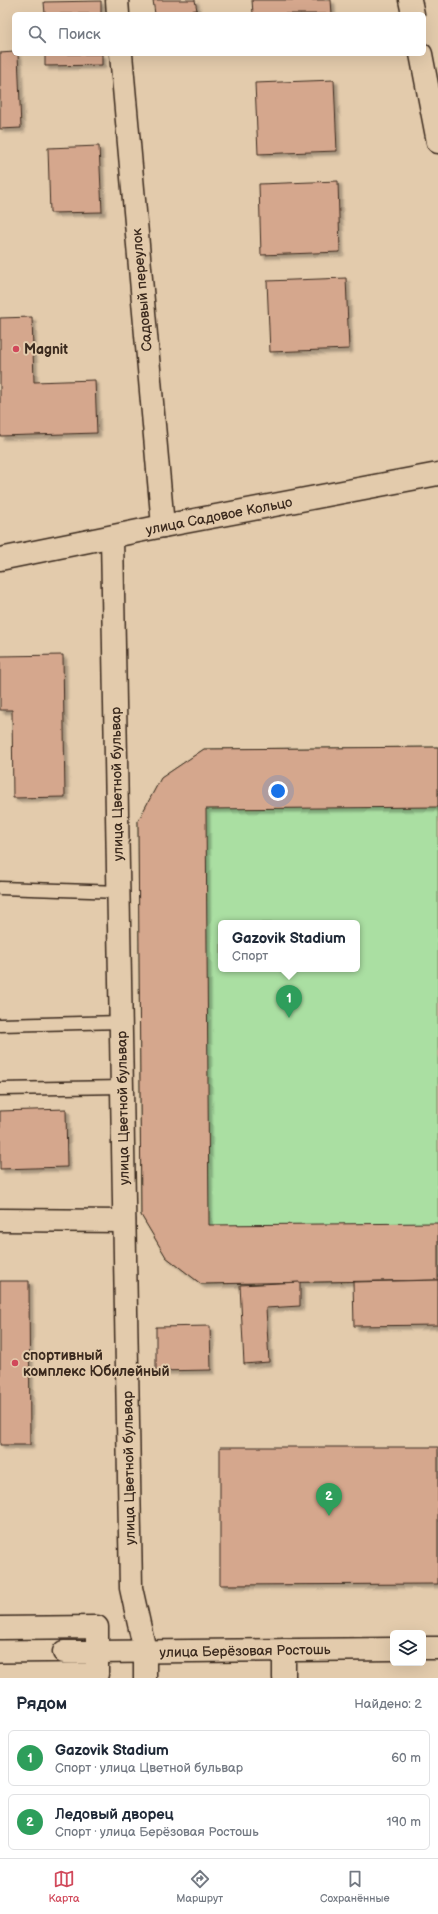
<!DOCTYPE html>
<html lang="ru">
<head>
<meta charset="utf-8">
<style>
  body { margin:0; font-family:"Balsamiq Sans",sans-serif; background:#f6f6f7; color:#1f2937 }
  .controls { position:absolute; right:12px; bottom:12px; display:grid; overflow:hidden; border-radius:6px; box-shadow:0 4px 16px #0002 }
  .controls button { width:36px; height:36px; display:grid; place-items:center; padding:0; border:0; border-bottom:1px solid #e0e1e3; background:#fff; color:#1f2937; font:20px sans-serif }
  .you { position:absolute; left:278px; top:791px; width:14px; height:14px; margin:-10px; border:3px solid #fff; border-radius:50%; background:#1a73e8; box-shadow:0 0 0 6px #1a73e833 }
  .badge { display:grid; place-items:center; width:26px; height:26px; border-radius:50%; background:#d1495b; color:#fff; font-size:13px; font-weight:700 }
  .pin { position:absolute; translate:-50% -33px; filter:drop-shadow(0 1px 2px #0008) }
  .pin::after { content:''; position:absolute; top:21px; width:14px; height:12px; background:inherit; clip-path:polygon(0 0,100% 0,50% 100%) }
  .popup { position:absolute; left:218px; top:920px; width:142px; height:52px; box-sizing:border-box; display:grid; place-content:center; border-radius:6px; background:#fff; filter:drop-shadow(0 1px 3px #0005); font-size:13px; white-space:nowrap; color:#747a83 }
  .popup b { font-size:15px; color:#1f2937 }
  .popup::after { content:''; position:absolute; left:50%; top:100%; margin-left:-8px; border:8px solid transparent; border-top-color:#fff }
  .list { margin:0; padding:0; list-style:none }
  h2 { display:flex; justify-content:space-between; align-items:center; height:52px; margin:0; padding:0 16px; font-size:17px }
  h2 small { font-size:13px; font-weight:400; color:#747a83 }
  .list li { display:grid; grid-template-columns:26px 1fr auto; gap:12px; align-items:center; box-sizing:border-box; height:56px; margin:0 8px 8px; padding:0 8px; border:1px solid #e0e1e3; border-radius:6px }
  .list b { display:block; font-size:15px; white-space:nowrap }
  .list p { margin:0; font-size:13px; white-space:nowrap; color:#747a83 }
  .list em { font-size:13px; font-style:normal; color:#747a83 }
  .icon { flex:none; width:22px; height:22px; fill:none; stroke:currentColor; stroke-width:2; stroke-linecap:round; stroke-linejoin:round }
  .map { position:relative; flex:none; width:438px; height:1678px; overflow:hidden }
  .search { position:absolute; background:#fff; box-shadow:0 4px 16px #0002; left:12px; right:12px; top:12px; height:44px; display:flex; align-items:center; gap:10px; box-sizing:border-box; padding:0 14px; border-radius:6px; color:#747a83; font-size:15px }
  .sheet { height:180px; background:#fff }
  nav { display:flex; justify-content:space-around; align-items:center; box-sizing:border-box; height:56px; border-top:1px solid #e0e1e3; background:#fff; font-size:11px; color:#747a83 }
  nav a { display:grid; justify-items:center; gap:2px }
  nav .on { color:#d1495b }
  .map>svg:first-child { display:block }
  .green { fill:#aadfa2; stroke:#728460; fill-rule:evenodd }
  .building { fill:#d5a78d; stroke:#3b2a1e; filter:url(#shadow) }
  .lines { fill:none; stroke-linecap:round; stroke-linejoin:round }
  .lane-casing { stroke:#3b2a1e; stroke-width:15 }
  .street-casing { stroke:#3b2a1e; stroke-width:25 }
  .secondary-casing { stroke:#3b2a1e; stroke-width:25 }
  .lane { stroke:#e3cbac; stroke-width:12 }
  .street { stroke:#e3cbac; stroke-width:22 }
  .secondary { stroke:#e3cbac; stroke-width:22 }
  .poi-dot { fill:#d1495b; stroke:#e3cbac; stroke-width:1.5 }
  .labels { text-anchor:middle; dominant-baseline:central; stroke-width:4; stroke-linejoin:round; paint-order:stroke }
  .street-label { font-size:14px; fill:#3b2a1e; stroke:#e3cbac }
  .poi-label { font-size:14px; font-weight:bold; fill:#3b2a1e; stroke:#e3cbac; text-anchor:start }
</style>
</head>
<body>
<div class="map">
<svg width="438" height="1678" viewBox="0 0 438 1678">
  <defs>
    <filter id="shadow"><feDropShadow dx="3.5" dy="3.5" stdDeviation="1" flood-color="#0004"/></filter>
  </defs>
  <rect width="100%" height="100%" fill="#e3cbac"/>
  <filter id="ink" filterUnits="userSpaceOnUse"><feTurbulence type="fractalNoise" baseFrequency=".025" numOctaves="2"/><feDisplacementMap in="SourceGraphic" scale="8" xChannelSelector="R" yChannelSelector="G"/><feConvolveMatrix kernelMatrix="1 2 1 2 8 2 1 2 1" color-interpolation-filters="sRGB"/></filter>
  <g filter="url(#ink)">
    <path class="green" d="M 438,747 L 438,1280 L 201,1284 L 166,1257 L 141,1215 L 138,821 L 161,778 L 204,749 ZM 221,923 L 357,923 L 357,969 L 221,969 Z"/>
    <g class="building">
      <polygon points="153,0 195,0 197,10 155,14"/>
      <polygon points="252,0 331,0 332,14 253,14"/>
      <polygon points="101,1 101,14 45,14 44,2"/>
      <polygon points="14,52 14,54 18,54 21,128 0,129 0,53"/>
      <polygon points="45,54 102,54 102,65 45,66"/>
      <polygon points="334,80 337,151 258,154 255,83"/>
      <polygon points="99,146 102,212 50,213 48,148"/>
      <polygon points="338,181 340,252 261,255 259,184"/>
      <polygon points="346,278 349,349 270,352 267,281"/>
      <polygon points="32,317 34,382 95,380 97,433 0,436 0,318"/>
      <polygon points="63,655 65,797 13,798 12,710 0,710 0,656"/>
      <polygon points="438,747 438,807 206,809 209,1225 438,1223 438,1280 201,1284 166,1257 141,1215 138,821 161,778 204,749"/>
      <polygon points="66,1109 67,1167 0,1169 0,1111"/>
      <polygon points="438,1280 438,1325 354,1326 353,1282"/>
      <polygon points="0,1281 29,1281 30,1445 0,1445"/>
      <polygon points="300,1282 300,1306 266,1308 269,1362 244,1364 240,1285"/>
      <polygon points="210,1326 211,1370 156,1371 156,1327"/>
      <polygon points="220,1447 438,1447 438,1584 220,1585"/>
    </g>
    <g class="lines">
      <defs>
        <g id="lane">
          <polyline points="0,888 120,892"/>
          <polyline points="0,1025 122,1022"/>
          <polyline points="0,1089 123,1087"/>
        </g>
        <g id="street">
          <polyline points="117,0 118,14"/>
          <polyline points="410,0 413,14"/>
          <polyline points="121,54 163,526"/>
          <polyline points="421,54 438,142"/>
          <polyline points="112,537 131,1588 145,1651 145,1678"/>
          <polyline points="0,1220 124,1221"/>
          <polyline points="0,1628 97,1627 97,1652 393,1649"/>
          <polyline points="423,1648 438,1648"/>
          <polyline points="284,1650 284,1678"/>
          <polyline points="0,1675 97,1674 97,1652 64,1652"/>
        </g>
        <polyline id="secondary" points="0,559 163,526 438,474"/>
      </defs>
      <use href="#lane" class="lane-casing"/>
      <use href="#street" class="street-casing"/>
      <use href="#secondary" class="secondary-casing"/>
      <use href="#lane" class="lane"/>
      <use href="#street" class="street"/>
      <use href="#secondary" class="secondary"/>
    </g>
  </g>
  <g class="poi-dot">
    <circle cx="16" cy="349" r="4"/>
    <circle cx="15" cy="1363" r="4"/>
  </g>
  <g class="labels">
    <g class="street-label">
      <text transform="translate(142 290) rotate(-95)">Садовый переулок</text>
      <text transform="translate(219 516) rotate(-11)">улица Садовое Кольцо</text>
      <text transform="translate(117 784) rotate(-91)">улица Цветной бульвар</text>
      <text transform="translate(123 1108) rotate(-91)">улица Цветной бульвар</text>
      <text transform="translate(129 1468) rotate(-91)">улица Цветной бульвар</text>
      <text transform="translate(245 1651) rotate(-1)">улица Берёзовая Ростошь</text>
    </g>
    <g class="poi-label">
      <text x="24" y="349">Magnit</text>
      <text x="23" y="1355">спортивный<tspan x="23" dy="16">комплекс Юбилейный</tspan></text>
    </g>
  </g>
</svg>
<div class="controls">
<button><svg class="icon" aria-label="layers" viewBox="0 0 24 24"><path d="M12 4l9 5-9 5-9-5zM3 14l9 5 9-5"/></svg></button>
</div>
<div class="you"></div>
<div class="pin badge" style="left:289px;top:1018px;background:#2e9e5b">1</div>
<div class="popup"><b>Gazovik Stadium</b>Спорт</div>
<div class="pin badge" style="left:329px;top:1516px;background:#2e9e5b">2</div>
<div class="search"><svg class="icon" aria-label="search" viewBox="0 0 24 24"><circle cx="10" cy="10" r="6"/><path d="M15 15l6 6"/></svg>Поиск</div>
</div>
<section class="sheet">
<h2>Рядом<small>Найдено: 2</small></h2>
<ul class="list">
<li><span class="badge" style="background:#2e9e5b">1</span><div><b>Gazovik Stadium</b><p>Спорт · улица Цветной бульвар</p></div><em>60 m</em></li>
<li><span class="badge" style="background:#2e9e5b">2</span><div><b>Ледовый дворец</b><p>Спорт · улица Берёзовая Ростошь</p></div><em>190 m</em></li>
</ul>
</section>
<nav>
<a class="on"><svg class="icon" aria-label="map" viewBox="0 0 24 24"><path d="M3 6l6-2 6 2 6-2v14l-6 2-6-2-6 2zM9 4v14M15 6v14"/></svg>Карта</a>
<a><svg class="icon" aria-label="directions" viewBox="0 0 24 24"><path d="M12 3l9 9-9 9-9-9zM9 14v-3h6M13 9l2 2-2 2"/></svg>Маршрут</a>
<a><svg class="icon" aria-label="saved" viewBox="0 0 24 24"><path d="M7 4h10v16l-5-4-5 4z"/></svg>Сохранённые</a>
</nav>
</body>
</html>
